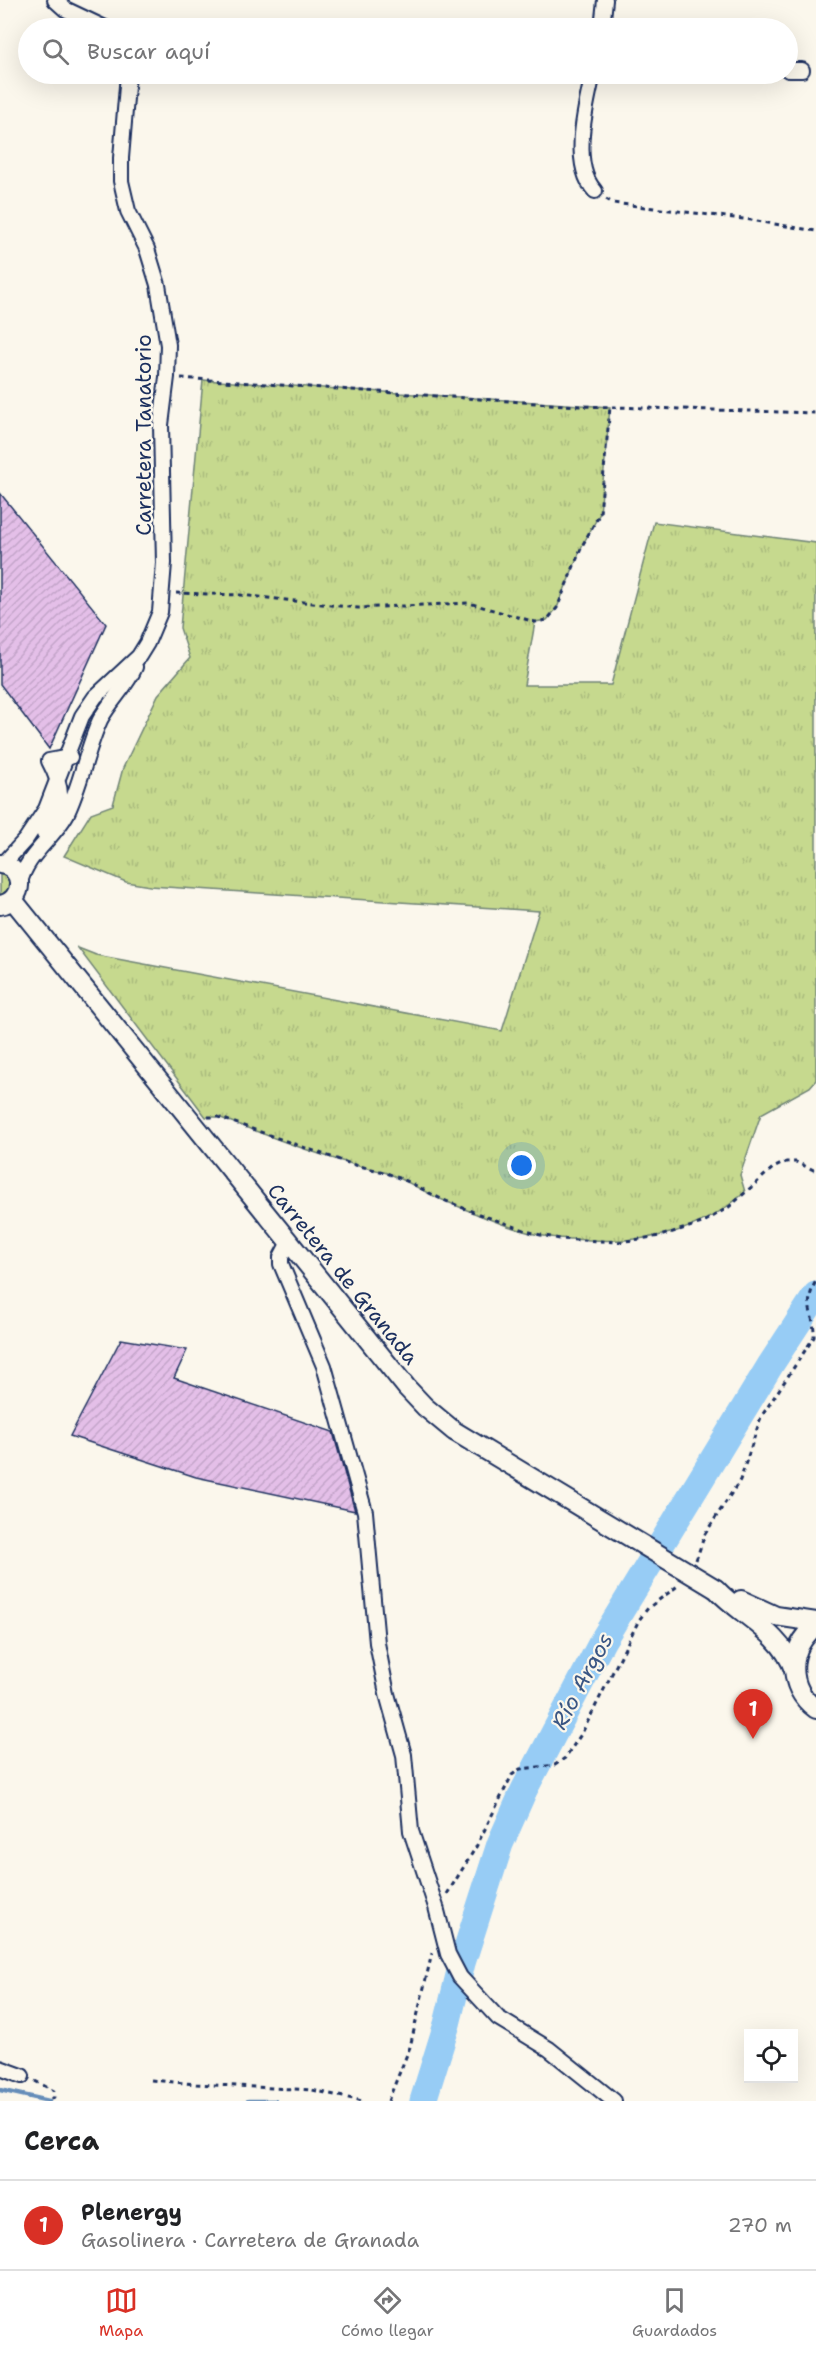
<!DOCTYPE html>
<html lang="es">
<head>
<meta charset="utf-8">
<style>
  body { margin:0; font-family:"Shantell Sans",sans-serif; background:#f2f2f2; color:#202124 }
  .controls { position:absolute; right:18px; bottom:18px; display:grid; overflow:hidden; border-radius:0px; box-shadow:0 6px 24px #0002 }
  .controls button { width:54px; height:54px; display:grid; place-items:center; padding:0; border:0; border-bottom:2px solid #e0e0e0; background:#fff; color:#202124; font:30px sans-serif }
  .you { position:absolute; left:522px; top:1166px; width:21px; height:21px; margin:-15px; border:4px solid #fff; border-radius:50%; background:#1a73e8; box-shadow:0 0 0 9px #1a73e833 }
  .badge { display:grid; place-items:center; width:39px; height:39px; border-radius:50%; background:#d93025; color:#fff; font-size:20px; font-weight:700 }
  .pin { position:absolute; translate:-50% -50px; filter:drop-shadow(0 2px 3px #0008) }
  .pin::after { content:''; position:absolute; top:32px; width:21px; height:18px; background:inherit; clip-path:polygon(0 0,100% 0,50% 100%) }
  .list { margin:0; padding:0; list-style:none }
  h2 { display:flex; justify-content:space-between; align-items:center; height:78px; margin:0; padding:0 24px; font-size:26px }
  h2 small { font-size:20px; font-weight:400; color:#757577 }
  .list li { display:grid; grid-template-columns:39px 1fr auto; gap:18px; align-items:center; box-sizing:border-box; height:90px; padding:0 24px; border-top:2px solid #e0e0e0 }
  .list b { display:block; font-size:22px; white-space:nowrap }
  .list p { margin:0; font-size:20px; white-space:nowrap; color:#757577 }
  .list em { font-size:20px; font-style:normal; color:#757577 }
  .icon { flex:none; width:33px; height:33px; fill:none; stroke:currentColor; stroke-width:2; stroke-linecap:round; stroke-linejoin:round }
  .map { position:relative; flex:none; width:816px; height:2101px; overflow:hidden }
  .search { position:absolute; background:#fff; box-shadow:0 6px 24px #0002; left:18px; right:18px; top:18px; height:66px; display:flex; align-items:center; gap:15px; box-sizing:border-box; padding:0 21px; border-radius:33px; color:#757577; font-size:22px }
  .sheet { height:168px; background:#fff }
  nav { display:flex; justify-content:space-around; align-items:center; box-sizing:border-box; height:84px; border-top:2px solid #e0e0e0; background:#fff; font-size:16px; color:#757577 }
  nav a { display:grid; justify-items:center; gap:3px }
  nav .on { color:#d93025 }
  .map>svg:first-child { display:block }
  .grass { fill:url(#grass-tufts); stroke:#708476; stroke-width:1.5 }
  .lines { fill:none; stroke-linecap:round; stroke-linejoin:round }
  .stream { stroke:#658db9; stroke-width:4.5 }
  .river { stroke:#97ccf5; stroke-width:27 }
  .building { fill:url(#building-hatch); stroke:#1b2f5e; stroke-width:1.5 }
  .street-casing { stroke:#1b2f5e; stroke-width:18 }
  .secondary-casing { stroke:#1b2f5e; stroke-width:22 }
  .path { stroke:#1b2f5e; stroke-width:3; stroke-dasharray:4.5 4.5; stroke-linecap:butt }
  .street { stroke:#fbf7ec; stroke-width:14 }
  .secondary { stroke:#fbf7ec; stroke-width:18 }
  .secondary-bridge-casing { stroke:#1b2f5e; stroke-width:22; stroke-linecap:butt }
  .secondary-bridge { stroke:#fbf7ec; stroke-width:18 }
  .labels { text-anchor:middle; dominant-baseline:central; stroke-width:4.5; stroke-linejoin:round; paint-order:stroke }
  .street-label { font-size:21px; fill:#1b2f5e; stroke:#fbf7ec }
  .water-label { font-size:22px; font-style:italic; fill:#3a5684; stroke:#fbf7ec }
</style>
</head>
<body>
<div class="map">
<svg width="816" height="2101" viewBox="0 0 816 2101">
  <defs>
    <pattern id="grass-tufts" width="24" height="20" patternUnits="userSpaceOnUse" patternTransform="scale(1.5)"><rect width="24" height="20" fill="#c6d98e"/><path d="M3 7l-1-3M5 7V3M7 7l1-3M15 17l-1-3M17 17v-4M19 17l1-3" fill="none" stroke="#aabb7d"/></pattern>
    <pattern id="building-hatch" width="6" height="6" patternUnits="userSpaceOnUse" patternTransform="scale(1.5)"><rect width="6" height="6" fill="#e4bfe8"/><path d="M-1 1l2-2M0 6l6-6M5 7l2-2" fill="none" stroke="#c3a4c9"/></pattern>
  </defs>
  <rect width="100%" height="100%" fill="#fbf7ec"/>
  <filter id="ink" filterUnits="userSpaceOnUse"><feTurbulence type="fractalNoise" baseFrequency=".0167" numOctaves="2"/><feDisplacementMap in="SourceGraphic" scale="12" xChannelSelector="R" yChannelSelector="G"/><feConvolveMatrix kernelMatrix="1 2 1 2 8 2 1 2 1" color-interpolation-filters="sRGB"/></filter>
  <g filter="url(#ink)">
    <g class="grass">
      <path d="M 203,380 L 610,407 L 600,513 L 582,546 L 557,608 L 547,620 L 535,622 L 524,685 L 611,685 L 654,522 L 816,543 L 816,1080 L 810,1087 L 761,1114 L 740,1175 L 745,1192 C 700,1233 648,1243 589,1240 C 572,1239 556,1239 539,1235 C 507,1228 475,1213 445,1201 C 425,1193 407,1180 387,1173 C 376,1169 363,1168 352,1164 C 307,1152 262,1133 218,1117 L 206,1117 L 78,948 L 96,955 L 502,1031 L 539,911 L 150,886 L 126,882 L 64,856 L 91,813 L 113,805 L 123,768 L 158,695 L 190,658 L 180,628 Z"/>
      <polygon points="0,868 16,880 0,902"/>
    </g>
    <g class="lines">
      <g class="stream">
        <polyline points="0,2090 49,2101"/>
        <polyline points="248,2101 275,2101"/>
      </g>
      <polyline class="river" points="423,2101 447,2024 462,1963 500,1844 524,1790 603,1640 771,1364 816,1295"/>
    </g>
    <g class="building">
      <polygon points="0,493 106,624 49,749 0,684"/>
      <polygon points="121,1339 187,1350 174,1378 333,1432 355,1511 196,1477 70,1436"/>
    </g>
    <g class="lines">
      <defs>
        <g id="street">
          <polyline points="55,0 65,9 105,28"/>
          <polyline points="602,28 605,0"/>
          <polyline points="788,70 802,70"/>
          <path d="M 593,74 C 586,106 570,164 595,191"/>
          <path d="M 44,834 C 63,804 66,793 49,761 L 70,757"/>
          <polyline points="0,864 6,861 26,839 46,809 82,716 95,697 139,656 147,643 160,612 164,563 161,425 167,377 168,345 158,285 147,249 128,211 121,181 121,158 128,74"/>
          <path d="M 20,883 C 26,855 53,839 66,815 C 81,785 86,751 100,720 C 110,701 127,686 135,667"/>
          <polyline points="289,1242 281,1257 281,1264 324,1366 365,1512 377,1643 387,1694 404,1755 411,1831 436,1907 448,1954 460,1977 498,2018 549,2049 614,2101"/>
          <polyline points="0,2068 22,2076"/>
        </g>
        <g id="secondary">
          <path d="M 0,864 C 26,867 25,901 0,905"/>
          <polyline points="13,900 407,1388 425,1407 454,1431"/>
          <path d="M 716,1589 C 741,1616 781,1632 794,1670"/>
          <polyline points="741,1600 776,1616 816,1622"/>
          <path d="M 816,1626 C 788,1648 786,1687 816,1709"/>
        </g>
      </defs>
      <use href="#street" class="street-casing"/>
      <use href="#secondary" class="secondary-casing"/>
      <g class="path">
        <polyline points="606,199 613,203 751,220 816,231"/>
        <polyline points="181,378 579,406 816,413"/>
        <polyline points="176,593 240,595 358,608 469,603 535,622 547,620 557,608 582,546 600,513 610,407"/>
        <polyline points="208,1117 218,1117 351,1164 384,1172 409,1182 441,1199 476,1213 536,1234 560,1239 619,1242 660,1236 702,1223 729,1207 773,1168 786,1162 796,1162 816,1171"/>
        <path d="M 696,1560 L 705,1534 L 740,1480 L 761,1417 L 814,1337 C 815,1313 802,1307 816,1281"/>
        <polyline points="447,1894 476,1847 512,1775 520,1769 555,1765 565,1758 582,1733 639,1620 648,1608 679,1585"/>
        <polyline points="151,2080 196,2084 312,2090 362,2101"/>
        <polyline points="35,2081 54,2091 54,2097 50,2101"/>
        <polyline points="388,2101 410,2047 432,1953"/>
      </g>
      <use href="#street" class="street"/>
      <use href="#secondary" class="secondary"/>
      <defs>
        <polyline id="secondary-bridge" points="454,1431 716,1589"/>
      </defs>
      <use href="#secondary-bridge" class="secondary-bridge-casing"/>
      <use href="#secondary-bridge" class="secondary-bridge"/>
    </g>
  </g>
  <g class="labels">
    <g class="street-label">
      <text transform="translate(144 435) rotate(-90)">Carretera Tanatorio</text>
      <text transform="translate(343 1274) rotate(51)">Carretera de Granada</text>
    </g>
    <g class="water-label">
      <text transform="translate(582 1681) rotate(-62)">Río Argos</text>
    </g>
  </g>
</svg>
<div class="controls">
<button><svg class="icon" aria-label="locate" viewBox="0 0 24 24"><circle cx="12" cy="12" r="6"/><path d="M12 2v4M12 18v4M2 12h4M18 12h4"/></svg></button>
</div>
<div class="you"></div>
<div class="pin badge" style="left:753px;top:1739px">1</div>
<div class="search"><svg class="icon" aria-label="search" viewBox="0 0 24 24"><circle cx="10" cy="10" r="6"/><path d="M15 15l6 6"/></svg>Buscar aquí</div>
</div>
<section class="sheet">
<h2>Cerca<small></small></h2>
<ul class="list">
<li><span class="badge">1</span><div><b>Plenergy</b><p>Gasolinera · Carretera de Granada</p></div><em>270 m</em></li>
</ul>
</section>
<nav>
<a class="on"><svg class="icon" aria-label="map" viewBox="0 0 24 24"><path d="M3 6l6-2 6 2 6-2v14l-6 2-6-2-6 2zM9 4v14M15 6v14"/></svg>Mapa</a>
<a><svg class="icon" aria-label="directions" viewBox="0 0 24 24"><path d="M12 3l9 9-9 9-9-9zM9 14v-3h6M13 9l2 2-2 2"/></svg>Cómo llegar</a>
<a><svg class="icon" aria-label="saved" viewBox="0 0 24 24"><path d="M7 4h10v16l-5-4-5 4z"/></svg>Guardados</a>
</nav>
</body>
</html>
